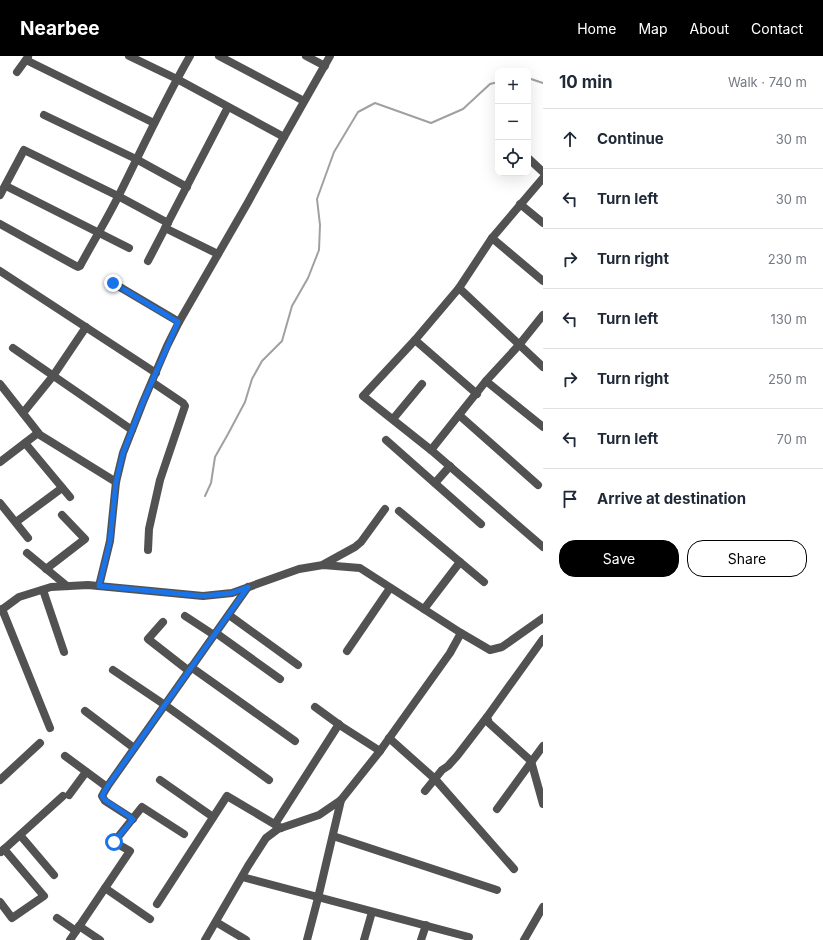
<!DOCTYPE html>
<html lang="en">
<head>
<meta charset="utf-8">
<style>
  body { margin:0; font-family:Inter,sans-serif; background:#f2f2f3; color:#1f2937 }
  .controls { position:absolute; right:12px; top:12px; display:grid; overflow:hidden; border-radius:8px; box-shadow:0 4px 16px #0002 }
  .controls button { width:36px; height:36px; display:grid; place-items:center; padding:0; border:0; border-bottom:1px solid #e0e1e3; background:#fff; color:#1f2937; font:20px sans-serif }
  .stop { position:absolute; width:12px; height:12px; margin:-9px; border:3px solid #1a73e8; border-radius:50%; background:#fff }
  .stop.end { background:#1a73e8; border-color:#fff; box-shadow:0 1px 4px #0008 }
  .list { margin:0; padding:0; list-style:none }
  h2 { display:flex; justify-content:space-between; align-items:center; height:52px; margin:0; padding:0 16px; font-size:17px }
  h2 small { font-size:13px; font-weight:400; color:#747a83 }
  .list li { display:grid; grid-template-columns:26px 1fr auto; gap:12px; align-items:center; box-sizing:border-box; height:60px; padding:0 16px; border-top:1px solid #e0e1e3 }
  .list b { display:block; font-size:15px; white-space:nowrap }
  .list em { font-size:13px; font-style:normal; color:#747a83 }
  .actions { display:flex; gap:8px; padding:12px 16px }
  .actions a { flex:1; padding:9px 0; border:1px solid #000; border-radius:16px; text-align:center; font-size:14px; color:#000 }
  .actions .main { background:#000; color:#fff }
  .icon { flex:none; width:22px; height:22px; fill:none; stroke:currentColor; stroke-width:2; stroke-linecap:round; stroke-linejoin:round }
  .map { position:relative; flex:none; width:543px; height:884px; overflow:hidden }
  header { display:flex; align-items:center; gap:24px; box-sizing:border-box; height:56px; padding:0 20px; background:#000; color:#fff }
  header strong { font-size:19px }
  nav { display:flex; gap:22px; margin-inline-start:auto; font-size:14px }
  main { display:flex }
  aside { flex:1; background:#fff }
  .map>svg:first-child { display:block }
  .lines { fill:none; stroke-linecap:round; stroke-linejoin:round }
  .stream { stroke:#a0a0a0; stroke-width:2 }
  .street { stroke:#525252; stroke-width:8 }
  .route { stroke:#1a73e8; stroke-width:5 }
</style>
</head>
<body>
<header>
<strong>Nearbee</strong>
<nav><a>Home</a><a>Map</a><a>About</a><a>Contact</a></nav>
</header>
<main>
<div class="map">
<svg width="543" height="884" viewBox="0 0 543 884">
  <rect width="100%" height="100%" fill="#fff"/>
  <g class="lines">
    <g class="stream">
      <polyline points="528,22 543,27"/>
      <polyline points="205,440 211,427 215,401 228,378 245,346 252,323 262,305 282,285 292,250 308,222 319,194 320,169 317,143 334,96 358,56 375,47 431,67 463,53 490,28 498,26"/>
    </g>
    <g class="street">
      <polyline points="129,0 177,23 284,81"/>
      <polyline points="219,0 304,45"/>
      <polyline points="306,0 325,10"/>
      <polyline points="26,4 154,67"/>
      <polyline points="17,16 28,1"/>
      <polyline points="44,59 136,103 187,131"/>
      <polyline points="528,102 543,116"/>
      <polyline points="543,122 492,182 543,225"/>
      <polyline points="6,130 129,192"/>
      <polyline points="0,139 24,94 118,140 168,167"/>
      <polyline points="520,148 543,167"/>
      <path d="M 0,168 L 76,210 L 78,211 L 80,210 C 93,186 107,163 119,139 C 142,93 164,45 190,0"/>
      <polyline points="165,172 218,198"/>
      <polyline points="492,182 459,232 415,284 363,340 431,394 543,491"/>
      <polyline points="148,205 228,51"/>
      <polyline points="0,215 156,317"/>
      <polyline points="113,227 179,266"/>
      <polyline points="459,232 543,311"/>
      <polyline points="415,284 477,338"/>
      <polyline points="13,292 132,374"/>
      <polyline points="486,325 543,371"/>
      <polyline points="0,328 40,379 116,426"/>
      <polyline points="23,357 53,320 86,271"/>
      <polyline points="459,359 538,429"/>
      <polyline points="393,363 422,328"/>
      <polyline points="386,384 481,468"/>
      <polyline points="25,387 70,441"/>
      <polyline points="431,394 486,325 519,289 543,259"/>
      <polyline points="0,406 38,377"/>
      <polyline points="435,427 450,410"/>
      <polyline points="0,447 28,482"/>
      <polyline points="399,455 484,526"/>
      <polyline points="16,466 62,432"/>
      <polyline points="148,494 149,473 160,424 185,350 183,347 152,326"/>
      <polyline points="27,497 67,530"/>
      <polyline points="324,508 355,491 361,486 385,453"/>
      <polyline points="46,513 85,483 62,459"/>
      <polyline points="99,530 110,485 116,426 123,397 143,346 167,290 179,266 247,148 284,81 330,0"/>
      <polyline points="43,534 64,596"/>
      <polyline points="2,553 50,672"/>
      <polyline points="424,553 460,506"/>
      <polyline points="0,555 19,541 51,531 88,529 203,540 232,537 299,513 323,509 360,512 461,577 490,594 502,591 543,562"/>
      <polyline points="229,559 298,609"/>
      <polyline points="185,560 214,579"/>
      <polyline points="163,566 148,583 189,615"/>
      <polyline points="216,577 280,623"/>
      <polyline points="543,583 487,661 489,667 531,705 543,748"/>
      <polyline points="347,595 390,532"/>
      <polyline points="191,611 295,685"/>
      <polyline points="113,614 165,649 269,724"/>
      <polyline points="315,651 341,670 380,695"/>
      <polyline points="85,655 134,692"/>
      <polyline points="389,682 435,723 514,813"/>
      <polyline points="65,700 107,731"/>
      <polyline points="0,724 40,687"/>
      <polyline points="160,724 213,761"/>
      <polyline points="425,735 442,714 448,710 457,700 487,661"/>
      <polyline points="69,739 86,716"/>
      <polyline points="497,753 543,690"/>
      <polyline points="133,763 105,745 102,740 107,731 248,531"/>
      <polyline points="275,768 339,668"/>
      <polyline points="20,779 54,819"/>
      <polyline points="333,780 497,834"/>
      <polyline points="1,796 63,740"/>
      <polyline points="242,821 469,881"/>
      <polyline points="105,832 150,863"/>
      <polyline points="0,846 12,862 44,840 4,793"/>
      <polyline points="157,848 227,740 281,772"/>
      <polyline points="57,862 76,875"/>
      <polyline points="216,866 246,884"/>
      <polyline points="79,870 100,884"/>
      <polyline points="70,884 130,795 114,786 142,751 184,778"/>
      <polyline points="205,884 248,810 266,782 278,773 319,759 341,744 380,695 450,597 461,577"/>
      <polyline points="307,884 318,842 341,744"/>
      <polyline points="364,884 372,856"/>
      <polyline points="421,884 426,869"/>
      <polyline points="524,884 543,851"/>
    </g>
  </g>
  <g class="lines">
    <polyline class="route" points="113,227 178,266 143,346 123,397 116,426 110,485 99,530 203,540 232,537 248,531 107,731 102,740 105,744 133,763 114,786"/>
  </g>
</svg>
<div class="controls">
<button>+</button>
<button>−</button>
<button><svg class="icon" aria-label="locate" viewBox="0 0 24 24"><circle cx="12" cy="12" r="6"/><path d="M12 2v4M12 18v4M2 12h4M18 12h4"/></svg></button>
</div>
<div class="stop" style="left:114px;top:786px"></div>
<div class="stop end" style="left:113px;top:227px"></div>
</div>
<aside>
<h2>10 min<small>Walk · 740 m</small></h2>
<ul class="list">
<li><svg class="icon" aria-label="ahead" viewBox="0 0 24 24"><path d="M12 20V5M6 11l6-6 6 6"/></svg><div><b>Continue</b></div><em>30 m</em></li>
<li><svg class="icon" aria-label="left" viewBox="0 0 24 24"><path d="M17 20v-9H6M10 6l-5 5 5 5"/></svg><div><b>Turn left</b></div><em>30 m</em></li>
<li><svg class="icon" aria-label="right" viewBox="0 0 24 24"><path d="M7 20v-9h11M14 6l5 5-5 5"/></svg><div><b>Turn right</b></div><em>230 m</em></li>
<li><svg class="icon" aria-label="left" viewBox="0 0 24 24"><path d="M17 20v-9H6M10 6l-5 5 5 5"/></svg><div><b>Turn left</b></div><em>130 m</em></li>
<li><svg class="icon" aria-label="right" viewBox="0 0 24 24"><path d="M7 20v-9h11M14 6l5 5-5 5"/></svg><div><b>Turn right</b></div><em>250 m</em></li>
<li><svg class="icon" aria-label="left" viewBox="0 0 24 24"><path d="M17 20v-9H6M10 6l-5 5 5 5"/></svg><div><b>Turn left</b></div><em>70 m</em></li>
<li><svg class="icon" aria-label="arrive" viewBox="0 0 24 24"><path d="M6 21V4h12l-3 4 3 4H6"/></svg><div><b>Arrive at destination</b></div></li>
</ul>
<div class="actions"><a class="main">Save</a><a>Share</a></div>
</aside>
</main>
</body>
</html>
